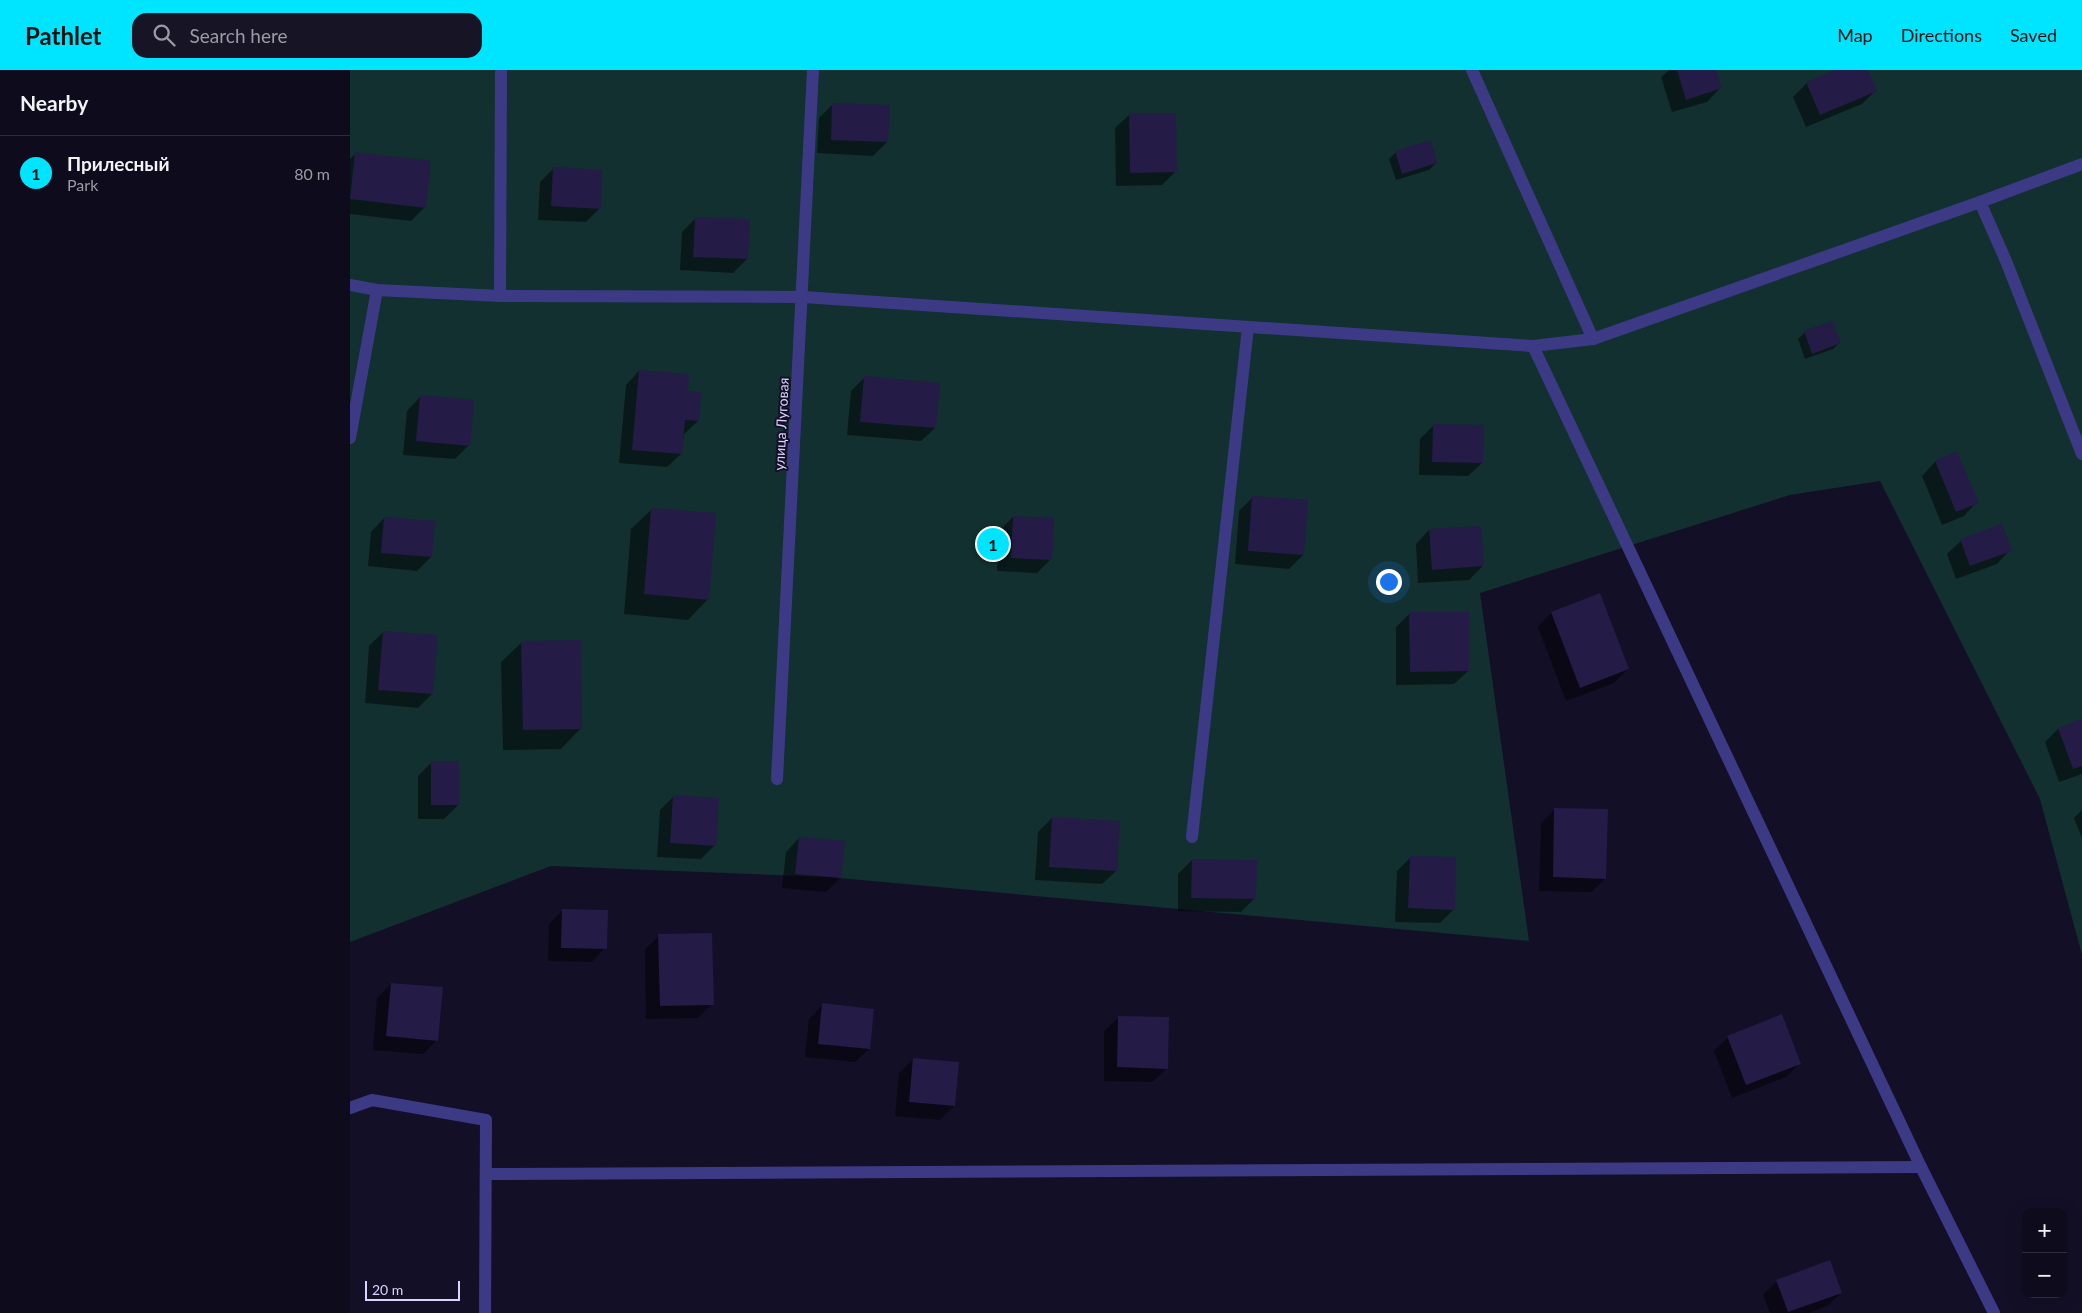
<!DOCTYPE html>
<html lang="en">
<head>
<meta charset="utf-8">
<style>
  body { margin:0; font-family:Lato,sans-serif; background:#171425; color:#f1f3f6 }
  .controls { position:absolute; right:15px; bottom:15px; display:grid; overflow:hidden; border-radius:10px; box-shadow:0 5px 20px #0002 }
  .controls button { width:45px; height:45px; display:grid; place-items:center; padding:0; border:0; border-bottom:1px solid #2e2b3b; background:#0e0b1c; color:#f1f3f6; font:25px sans-serif }
  .scale { position:absolute; left:15px; bottom:12px; width:95px; box-sizing:border-box; padding-left:5px; border:2px solid #d9d4ff; border-top:0; font-size:14px; line-height:18px; white-space:nowrap; color:#d9d4ff; -webkit-text-stroke:4px #130f26; paint-order:stroke }
  .you { position:absolute; left:1038px; top:511px; width:18px; height:18px; margin:-12px; border:4px solid #fff; border-radius:50%; background:#1a73e8; box-shadow:0 0 0 8px #1a73e833 }
  .badge { display:grid; place-items:center; width:32px; height:32px; border-radius:50%; background:#00e5ff; color:#111; font-size:16px; font-weight:700 }
  .pin { position:absolute; translate:-50% -50%; border:2px solid #fff; box-shadow:0 1px 5px #0006 }
  .list { margin:0; padding:0; list-style:none }
  h2 { display:flex; justify-content:space-between; align-items:center; height:65px; margin:0; padding:0 20px; font-size:21px }
  h2 small { font-size:16px; font-weight:400; color:#9b9ba3 }
  .list li { display:grid; grid-template-columns:32px 1fr auto; gap:15px; align-items:center; box-sizing:border-box; height:75px; padding:0 20px; border-top:1px solid #2e2b3b }
  .list b { display:block; font-size:19px; white-space:nowrap }
  .list p { margin:0; font-size:16px; white-space:nowrap; color:#9b9ba3 }
  .list em { font-size:16px; font-style:normal; color:#9b9ba3 }
  .icon { flex:none; width:28px; height:28px; fill:none; stroke:currentColor; stroke-width:2; stroke-linecap:round; stroke-linejoin:round }
  .map { position:relative; flex:none; width:1732px; height:1243px; overflow:hidden }
  header { display:flex; align-items:center; gap:30px; box-sizing:border-box; height:70px; padding:0 25px; background:#00e5ff; color:#111 }
  header strong { font-size:24px }
  nav { display:flex; gap:28px; margin-inline-start:auto; font-size:18px }
  .search { width:350px; height:45px; background:#171425; display:flex; align-items:center; gap:12px; box-sizing:border-box; padding:0 18px; border-radius:15px; color:#9b9ba3; font-size:19px }
  main { display:flex }
  aside { flex:1; background:#0e0b1c }
  .map>svg:first-child { display:block }
  .green { fill:#12302f }
  .shadow { fill:#0007 }
  .building { fill:#241b47 }
  .lines { fill:none; stroke-linecap:round; stroke-linejoin:round }
  .minor { stroke:#3d3a85; stroke-width:12 }
  .labels { text-anchor:middle; dominant-baseline:central; stroke-width:4; stroke-linejoin:round; paint-order:stroke }
  .street-label { font-size:14px; fill:#d9d4ff; stroke:#130f26 }
</style>
</head>
<body>
<header>
<strong>Pathlet</strong>
<div class="search"><svg class="icon" aria-label="search" viewBox="0 0 24 24"><circle cx="10" cy="10" r="6"/><path d="M15 15l6 6"/></svg>Search here</div>
<nav><a>Map</a><a>Directions</a><a>Saved</a></nav>
</header>
<main>
<aside>
<h2>Nearby<small></small></h2>
<ul class="list">
<li><span class="badge">1</span><div><b>Прилесный</b><p>Park</p></div><em>80 m</em></li>
</ul>
</aside>
<div class="map">
<svg width="1732" height="1243" viewBox="0 0 1732 1243">
  <rect width="100%" height="100%" fill="#130f26"/>
  <polygon class="green" points="0,0 1732,0 1732,885 1690,729 1530,411 1440,425 1130,523 1179,871 478,807 201,796 0,872"/>
  <g class="shadow">
    <polygon points="1319,0 1364,0 1370,18 1357,32 1322,42 1311,7"/>
    <polygon points="1489,0 1517,0 1526,20 1512,34 1456,57 1443,27 1457,13"/>
    <polygon points="483,34 537,72 523,86 467,83 469,48"/>
    <polygon points="779,45 826,101 812,115 766,116 765,58"/>
    <polygon points="1046,82 1086,93 1079,100 1046,110 1039,89"/>
    <polygon points="5,84 74,138 61,151 0,144 0,89"/>
    <polygon points="203,99 250,138 236,152 188,150 190,112"/>
    <polygon points="346,148 397,189 383,203 330,200 332,162"/>
    <polygon points="1455,262 1489,273 1483,279 1455,289 1448,269"/>
    <polygon points="289,301 336,322 348,351 334,364 331,384 317,397 269,393 276,315"/>
    <polygon points="515,307 585,358 571,371 497,365 501,321"/>
    <polygon points="70,327 119,375 105,389 53,385 57,341"/>
    <polygon points="1084,355 1132,393 1118,406 1069,405 1070,369"/>
    <polygon points="1607,383 1627,432 1614,446 1592,455 1572,406 1585,392"/>
    <polygon points="903,427 953,485 939,499 885,494 889,441"/>
    <polygon points="302,439 358,529 338,550 274,544 281,459"/>
    <polygon points="663,447 701,489 687,503 647,501 649,461"/>
    <polygon points="34,448 81,487 67,501 18,496 21,462"/>
    <polygon points="1079,460 1133,496 1119,510 1068,513 1066,474"/>
    <polygon points="1611,471 1660,480 1647,494 1606,509 1597,484"/>
    <polygon points="1249,525 1278,599 1264,613 1216,631 1188,557 1201,543"/>
    <polygon points="1060,543 1118,601 1104,614 1046,615 1046,557"/>
    <polygon points="33,562 82,624 68,638 15,633 19,576"/>
    <polygon points="172,572 231,658 211,679 153,680 151,592"/>
    <polygon points="1732,650 1732,704 1709,712 1695,672 1708,659"/>
    <polygon points="82,692 108,735 94,749 68,749 68,706"/>
    <polygon points="324,726 364,776 351,789 307,787 310,740"/>
    <polygon points="1205,739 1255,809 1241,822 1189,821 1191,753"/>
    <polygon points="1732,740 1732,768 1724,748"/>
    <polygon points="702,748 766,801 752,814 685,810 688,762"/>
    <polygon points="449,768 490,808 476,822 432,818 436,782"/>
    <polygon points="1061,787 1103,840 1090,853 1045,852 1047,801"/>
    <polygon points="842,790 905,828 891,842 828,841 828,804"/>
    <polygon points="213,840 255,878 242,892 198,891 199,854"/>
    <polygon points="309,866 362,934 348,948 296,949 295,879"/>
    <polygon points="41,914 87,970 73,984 23,980 27,928"/>
    <polygon points="472,935 519,979 505,992 455,987 459,949"/>
    <polygon points="768,948 817,998 803,1012 754,1011 754,961"/>
    <polygon points="1378,967 1450,993 1436,1007 1382,1028 1364,981"/>
    <polygon points="563,989 608,993 604,1036 590,1050 545,1046 549,1003"/>
    <polygon points="1427,1211 1491,1223 1477,1236 1459,1243 1420,1243 1413,1225"/>
  </g>
  <g class="building">
    <polygon points="1327,0 1366,0 1372,18 1336,30"/>
    <polygon points="1486,0 1518,0 1527,21 1470,45 1456,12"/>
    <polygon points="482,33 540,35 538,72 481,70"/>
    <polygon points="779,43 826,43 827,102 780,103"/>
    <polygon points="1081,70 1087,93 1052,104 1045,81"/>
    <polygon points="5,82 81,91 76,138 0,129"/>
    <polygon points="203,97 252,100 251,139 201,136"/>
    <polygon points="345,147 400,149 398,189 343,187"/>
    <polygon points="1482,251 1491,273 1462,284 1454,261"/>
    <polygon points="289,300 339,304 338,321 351,322 349,351 335,350 332,384 282,380"/>
    <polygon points="514,306 590,313 586,358 510,352"/>
    <polygon points="70,325 124,330 120,376 66,371"/>
    <polygon points="1083,354 1134,355 1133,393 1082,392"/>
    <polygon points="1607,381 1629,433 1606,442 1585,391"/>
    <polygon points="902,426 958,430 954,485 898,481"/>
    <polygon points="301,438 366,443 359,530 294,524"/>
    <polygon points="663,446 704,448 702,490 661,488"/>
    <polygon points="34,447 85,451 82,487 31,483"/>
    <polygon points="1652,454 1662,481 1620,496 1610,469"/>
    <polygon points="1131,456 1134,496 1082,500 1079,459"/>
    <polygon points="1250,523 1279,599 1230,618 1201,542"/>
    <polygon points="1059,542 1119,542 1119,601 1060,602"/>
    <polygon points="33,561 88,565 83,624 28,620"/>
    <polygon points="231,570 232,659 173,660 171,571"/>
    <polygon points="1732,649 1732,696 1723,699 1708,658"/>
    <rect x="81" y="691" width="28" height="44"/>
    <polygon points="323,725 369,728 366,776 320,773"/>
    <polygon points="1204,738 1258,739 1256,809 1203,807"/>
    <polygon points="702,747 770,751 767,801 699,797"/>
    <polygon points="449,767 495,771 491,808 445,804"/>
    <polygon points="1060,786 1106,787 1105,840 1058,838"/>
    <polygon points="842,789 907,790 906,829 841,828"/>
    <polygon points="212,839 258,840 257,879 211,878"/>
    <polygon points="362,863 364,935 310,936 308,864"/>
    <polygon points="41,913 93,917 88,971 36,966"/>
    <polygon points="472,933 524,939 520,979 468,974"/>
    <polygon points="1432,944 1451,994 1396,1015 1377,966"/>
    <polygon points="768,946 819,947 818,999 767,997"/>
    <polygon points="563,988 609,992 605,1036 559,1032"/>
    <polygon points="1480,1190 1492,1223 1438,1242 1426,1210"/>
  </g>
  <g class="lines">
    <g class="minor">
      <polyline points="1122,0 1243,269"/>
      <polyline points="1630,132 1656,191 1732,384"/>
      <polyline points="0,215 27,220 150,226 453,227 1183,276 1243,269 1630,132 1732,94"/>
      <polyline points="150,226 151,0"/>
      <polyline points="1183,276 1571,1097 1644,1243"/>
      <polyline points="0,368 27,220"/>
      <polyline points="427,709 463,0"/>
      <polyline points="842,767 898,257"/>
      <polyline points="0,1038 22,1030 136,1050 135,1243"/>
      <polyline points="137,1104 1571,1097"/>
    </g>
  </g>
  <g class="labels">
    <g class="street-label">
      <text transform="translate(431 354) rotate(-87)">улица Луговая</text>
    </g>
  </g>
</svg>
<div class="controls">
<button>+</button>
<button>−</button>
</div>
<div class="scale">20 m</div>
<div class="you"></div>
<div class="pin badge" style="left:643px;top:474px">1</div>
</div>
</main>
</body>
</html>
